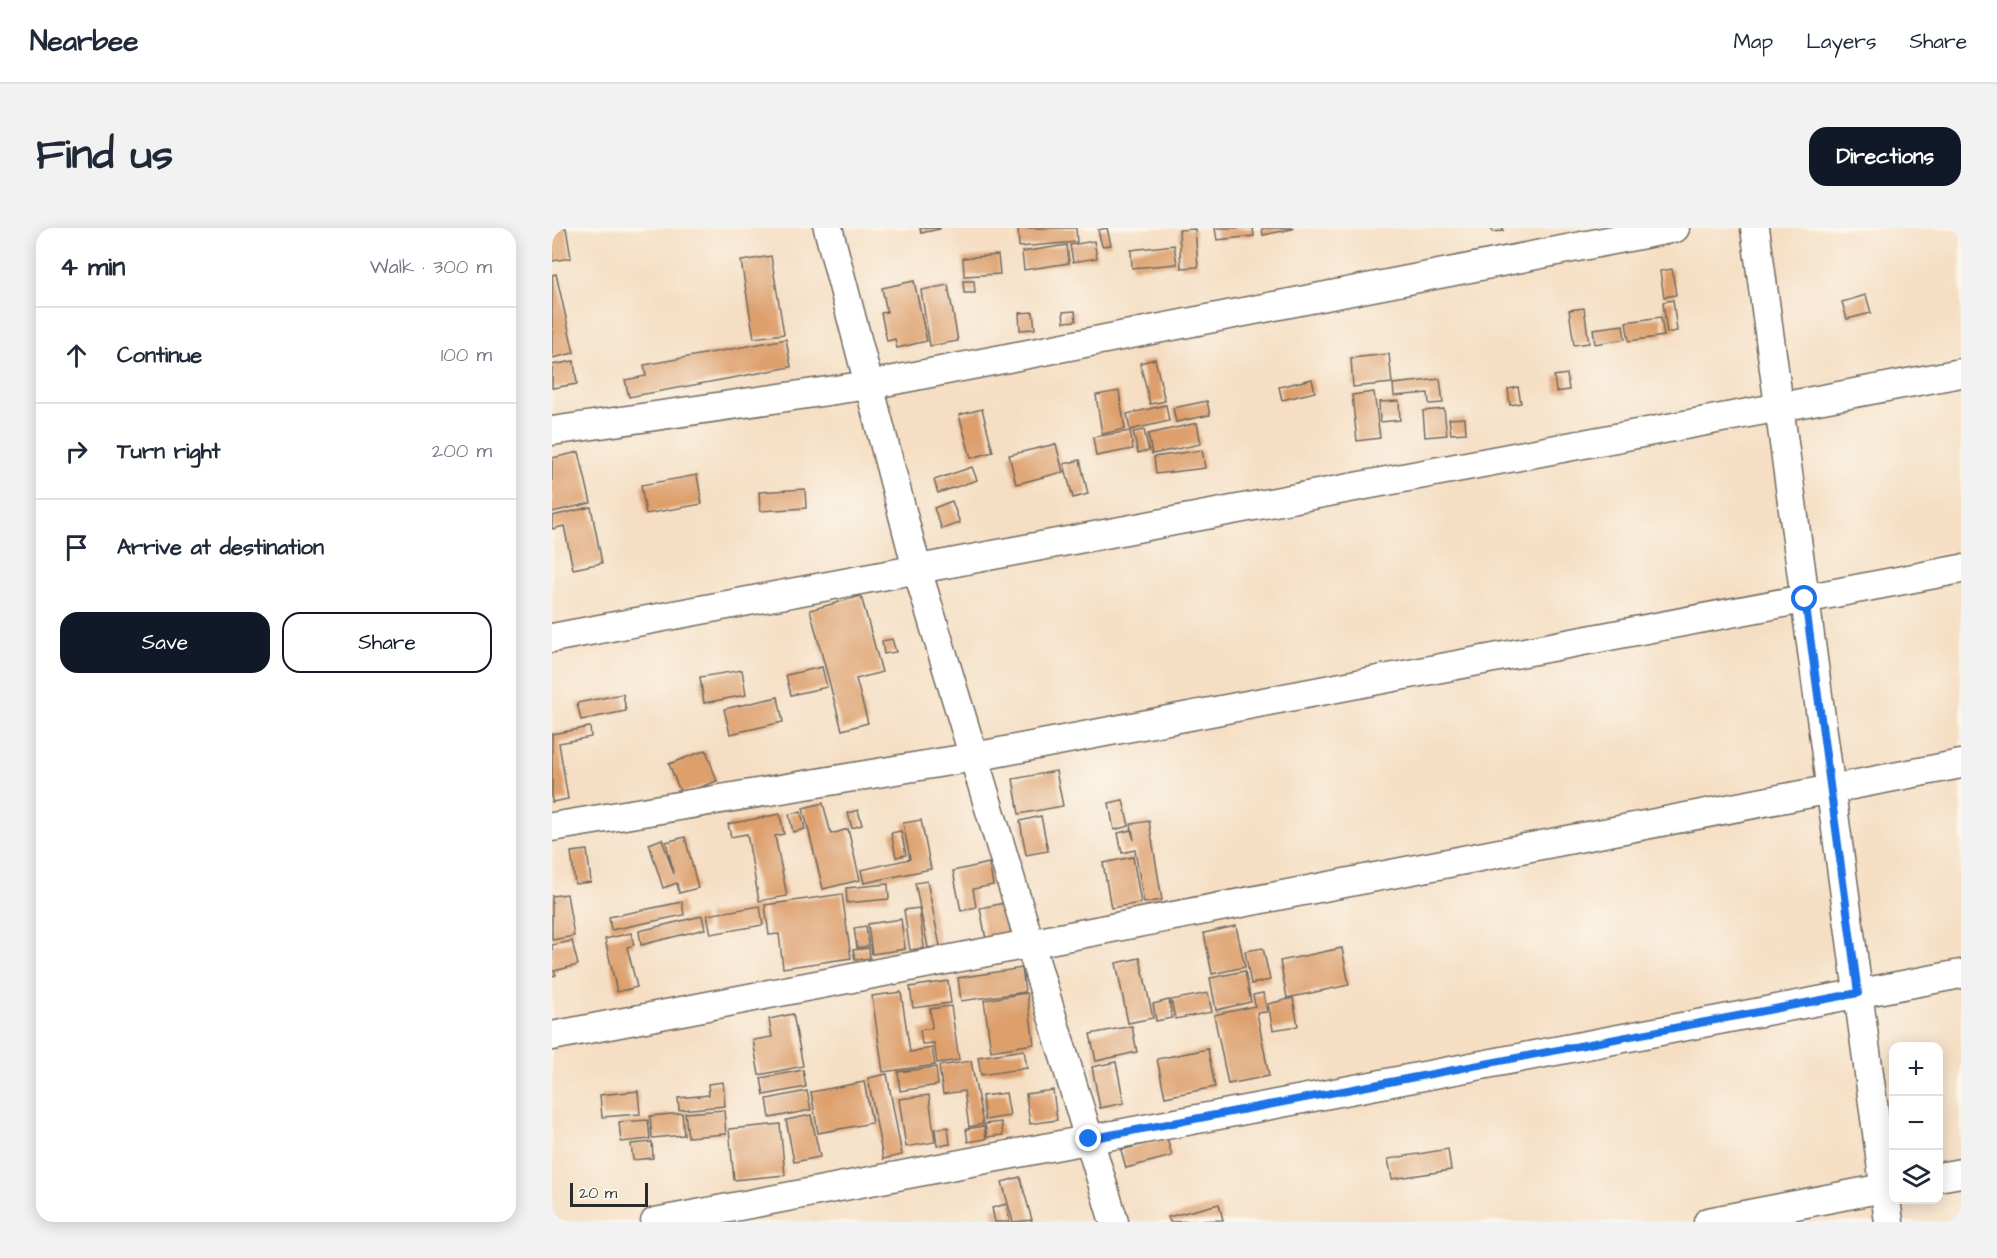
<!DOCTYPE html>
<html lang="en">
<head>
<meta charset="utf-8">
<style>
  body { margin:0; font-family:"Architects Daughter",sans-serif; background:#f2f2f3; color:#1f2937 }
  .controls { position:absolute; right:18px; bottom:18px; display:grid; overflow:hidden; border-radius:12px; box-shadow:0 3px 15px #0003 }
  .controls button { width:54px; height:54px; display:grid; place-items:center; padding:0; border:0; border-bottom:2px solid #e0e1e3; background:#fff; color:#1f2937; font:30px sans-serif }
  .scale { position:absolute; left:18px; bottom:15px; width:78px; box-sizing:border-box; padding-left:6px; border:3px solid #2b2b2b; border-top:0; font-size:16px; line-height:21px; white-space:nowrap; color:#2b2b2b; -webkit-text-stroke:4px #fbf7ec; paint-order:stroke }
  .stop { position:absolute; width:18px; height:18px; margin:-14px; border:4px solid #1a73e8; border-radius:50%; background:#fff }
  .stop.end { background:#1a73e8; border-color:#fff; box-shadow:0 2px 6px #0008 }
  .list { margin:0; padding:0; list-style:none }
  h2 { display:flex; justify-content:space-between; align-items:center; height:78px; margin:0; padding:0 24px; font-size:26px }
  h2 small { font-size:20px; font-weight:400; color:#747a83 }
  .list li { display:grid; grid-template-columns:39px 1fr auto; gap:18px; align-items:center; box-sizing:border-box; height:96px; padding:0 24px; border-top:2px solid #e0e1e3 }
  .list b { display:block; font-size:22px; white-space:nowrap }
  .list em { font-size:20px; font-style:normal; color:#747a83 }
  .actions { display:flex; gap:12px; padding:18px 24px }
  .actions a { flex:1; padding:14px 0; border:2px solid #111827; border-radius:18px; text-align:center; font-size:21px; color:#111827 }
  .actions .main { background:#111827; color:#fff }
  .icon { flex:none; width:33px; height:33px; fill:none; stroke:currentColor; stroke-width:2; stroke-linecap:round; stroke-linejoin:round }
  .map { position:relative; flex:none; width:1409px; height:994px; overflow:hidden; border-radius:18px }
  header { display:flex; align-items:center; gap:36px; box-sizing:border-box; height:84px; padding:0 30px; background:#fff; border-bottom:2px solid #e0e1e3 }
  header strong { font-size:28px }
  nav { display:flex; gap:33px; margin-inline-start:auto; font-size:21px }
  .intro { display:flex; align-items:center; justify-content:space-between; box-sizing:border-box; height:144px; padding:0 36px }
  h1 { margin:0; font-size:42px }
  .button { padding:15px 27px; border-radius:18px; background:#111827; color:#fff; font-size:21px; font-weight:700 }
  main { display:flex; gap:36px; padding:0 36px }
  aside { flex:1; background:#fff; border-radius:18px; box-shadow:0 3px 15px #0003 }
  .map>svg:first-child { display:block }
  .building { fill:#dd9f6c }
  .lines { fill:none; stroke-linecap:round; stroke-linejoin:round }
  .street-casing { stroke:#726a60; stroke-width:31 }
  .street { stroke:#fff; stroke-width:28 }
  .route { stroke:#1a73e8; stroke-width:8 }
</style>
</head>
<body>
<header>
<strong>Nearbee</strong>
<nav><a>Map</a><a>Layers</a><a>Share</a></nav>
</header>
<div class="intro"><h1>Find us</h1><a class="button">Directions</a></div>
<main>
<aside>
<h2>4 min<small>Walk · 300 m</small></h2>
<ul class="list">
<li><svg class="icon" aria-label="ahead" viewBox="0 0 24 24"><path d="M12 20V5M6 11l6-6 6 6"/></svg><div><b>Continue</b></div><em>100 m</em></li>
<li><svg class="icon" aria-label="right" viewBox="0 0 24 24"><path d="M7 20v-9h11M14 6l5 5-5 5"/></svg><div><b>Turn right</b></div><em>200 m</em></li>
<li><svg class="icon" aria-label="arrive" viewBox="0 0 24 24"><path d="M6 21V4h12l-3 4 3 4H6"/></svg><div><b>Arrive at destination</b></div></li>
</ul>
<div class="actions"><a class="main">Save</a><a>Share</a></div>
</aside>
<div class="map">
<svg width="1409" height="994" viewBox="0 0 1409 994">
  <rect width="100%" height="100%" fill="#fbf7ec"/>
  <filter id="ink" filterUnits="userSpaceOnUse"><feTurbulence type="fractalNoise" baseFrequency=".0167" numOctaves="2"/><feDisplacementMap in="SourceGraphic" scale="12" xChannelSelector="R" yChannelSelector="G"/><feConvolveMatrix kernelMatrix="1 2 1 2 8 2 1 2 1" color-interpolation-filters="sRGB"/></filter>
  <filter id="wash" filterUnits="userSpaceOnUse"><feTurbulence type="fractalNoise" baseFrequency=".008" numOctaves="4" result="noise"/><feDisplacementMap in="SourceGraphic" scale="24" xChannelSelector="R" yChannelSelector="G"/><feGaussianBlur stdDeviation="1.35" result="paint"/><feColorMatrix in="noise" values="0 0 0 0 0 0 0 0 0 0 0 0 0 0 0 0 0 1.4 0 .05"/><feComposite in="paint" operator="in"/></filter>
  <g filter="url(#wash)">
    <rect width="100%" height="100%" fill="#f5dec3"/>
    <g id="blocks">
      <g class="building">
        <polygon points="0,0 14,0 19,30 0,33"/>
        <polygon points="368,0 388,0 388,1 369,5"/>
        <polygon points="466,0 524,0 525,14 467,19"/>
        <polygon points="555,0 559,17 550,18 546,2"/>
        <polygon points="663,0 701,0 702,8 665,12"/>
        <polygon points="710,0 741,0 741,1 711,7"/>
        <polygon points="939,0 951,0 951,3 940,4"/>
        <polygon points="643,1 646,39 629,40 627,2"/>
        <polygon points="542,13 545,30 521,34 518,17"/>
        <polygon points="515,17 517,35 472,42 470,24"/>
        <polygon points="622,17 625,36 580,40 579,22"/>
        <polygon points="446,27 448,46 412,48 411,30"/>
        <polygon points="219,28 232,106 202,110 189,33"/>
        <polygon points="1120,41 1124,67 1112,69 1108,43"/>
        <polygon points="4,46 22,125 0,130 0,47"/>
        <polygon points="362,53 375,113 345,120 343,111 335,113 329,85 335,84 330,60"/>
        <polygon points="411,53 422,53 423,65 412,65"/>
        <polygon points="396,57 406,113 378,118 369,62"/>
        <polygon points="1314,67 1319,85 1295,91 1290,74"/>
        <polygon points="1121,72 1125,103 1115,105 1111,74"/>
        <polygon points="1032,80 1037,115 1022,117 1017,82"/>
        <polygon points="523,83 524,93 512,94 511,84"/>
        <polygon points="481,84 483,101 468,102 467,85"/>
        <polygon points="1109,89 1112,108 1077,113 1074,94"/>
        <polygon points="1071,97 1073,111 1043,116 1041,101"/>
        <polygon points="234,111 239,139 77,169 73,152 94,148 92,137"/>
        <polygon points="837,126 840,155 801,159 799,130"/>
        <polygon points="603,131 613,173 598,176 588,135"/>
        <polygon points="22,133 25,156 0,160 0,137"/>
        <polygon points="1015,146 1017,162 1004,164 1002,148"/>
        <polygon points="760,151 763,164 730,172 727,159"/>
        <polygon points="888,151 891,175 877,176 876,165 842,168 841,156"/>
        <polygon points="966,159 969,175 958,177 956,161"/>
        <polygon points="567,163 573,201 550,206 544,167"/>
        <polygon points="822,164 828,210 805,213 800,167"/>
        <polygon points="655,173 658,187 624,194 621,180"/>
        <polygon points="847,173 848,192 828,194 827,174"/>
        <polygon points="614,177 617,193 578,202 575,186"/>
        <polygon points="430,181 441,224 419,230 407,187"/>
        <polygon points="892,181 895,207 873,209 871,183"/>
        <polygon points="913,190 914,205 899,206 897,191"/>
        <polygon points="645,195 649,216 600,226 596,206"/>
        <polygon points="592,202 597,223 586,225 581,204"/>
        <polygon points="578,203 581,221 544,228 541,209"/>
        <polygon points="504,216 511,244 464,256 457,227"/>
        <polygon points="650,222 653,240 604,246 602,229"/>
        <polygon points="27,224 39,275 0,284 0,230"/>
        <polygon points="528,232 536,266 521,270 512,236"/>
        <polygon points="420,239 425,252 386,265 382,252"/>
        <polygon points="145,247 150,276 94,286 89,257"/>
        <polygon points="253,261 254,280 208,283 207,264"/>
        <polygon points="400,273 408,295 390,301 382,280"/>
        <polygon points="39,279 50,335 21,341 12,298 0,301 0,288"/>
        <polygon points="309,368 330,444 304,451 316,495 290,502 258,382"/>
        <polygon points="340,411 344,424 332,426 330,413"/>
        <polygon points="270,439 275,459 239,467 234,447"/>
        <polygon points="190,442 194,467 152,475 148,449"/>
        <polygon points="71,466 74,483 29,492 25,475"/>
        <polygon points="226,469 231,494 178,506 172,481"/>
        <polygon points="38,499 39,509 7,515 16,571 0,574 0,506"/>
        <polygon points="154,522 165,553 129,566 117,536"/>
        <polygon points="504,543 511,578 467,586 461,551"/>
        <polygon points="571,572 577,598 562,602 557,575"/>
        <polygon points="271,575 279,606 296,601 308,652 271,661 251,580"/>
        <polygon points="306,582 310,597 300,600 296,585"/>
        <polygon points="249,584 253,601 241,604 237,586"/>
        <polygon points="228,586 232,606 223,608 235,668 207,673 195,606 179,609 176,596"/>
        <polygon points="489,588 496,623 474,627 468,593"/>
        <polygon points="369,592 379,641 312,655 309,642 358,631 351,595"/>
        <polygon points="597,593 610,672 592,675 583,622 570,625 566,605 579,602 582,612 579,596"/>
        <polygon points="349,603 354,627 344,629 339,605"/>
        <polygon points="133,609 146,660 127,665 125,655 111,660 97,616 110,611 122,646 114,614"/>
        <polygon points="35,622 39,654 23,656 19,624"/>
        <polygon points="581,629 589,675 559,680 551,635"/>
        <polygon points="437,635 441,657 421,661 424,679 409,683 401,643"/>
        <polygon points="375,653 388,718 376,720 363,655"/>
        <polygon points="336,656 337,671 295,675 294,660"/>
        <polygon points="15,666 22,708 0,712 0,668"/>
        <polygon points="290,666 299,730 231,740 227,706 217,707 213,677"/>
        <polygon points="130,674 132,687 59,702 57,689"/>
        <polygon points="453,675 459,706 434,711 428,680"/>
        <polygon points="208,678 211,697 159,706 155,687"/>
        <polygon points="367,680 372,720 358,722 352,682"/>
        <polygon points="150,688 153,701 89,717 87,703"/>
        <polygon points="349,691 353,721 320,726 316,696"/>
        <polygon points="314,698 317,718 305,720 302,700"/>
        <polygon points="684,698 693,739 660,746 652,705"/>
        <polygon points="79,705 82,717 75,719 85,759 65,764 53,711"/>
        <polygon points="20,713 26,737 2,743 4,747 0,748 0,717"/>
        <polygon points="317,720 318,730 303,732 301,722"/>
        <polygon points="711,720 718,752 699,756 693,723"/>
        <polygon points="790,720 797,757 735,770 728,733"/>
        <polygon points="588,730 601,790 576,795 564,735"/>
        <polygon points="470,740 473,764 409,773 406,750"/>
        <polygon points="693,743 699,774 664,782 658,750"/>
        <polygon points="396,753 399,775 361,780 358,759"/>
        <polygon points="349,764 358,824 380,820 383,837 331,844 320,768"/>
        <polygon points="475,765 482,816 439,823 432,772"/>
        <polygon points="656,765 660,784 623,791 619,772"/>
        <polygon points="711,765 715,784 705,785 717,848 676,856 662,787 703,778 701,767"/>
        <polygon points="741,770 746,798 721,802 716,776"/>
        <polygon points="617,772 620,790 604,793 601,776"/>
        <polygon points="399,778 407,832 385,835 382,815 370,816 368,802 380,800 378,781"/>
        <polygon points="241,786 251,838 207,847 201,812 220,809 217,791"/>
        <polygon points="580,798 585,824 544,833 538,806"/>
        <polygon points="656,821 663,859 613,869 605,831"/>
        <polygon points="472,822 475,840 429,847 426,829"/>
        <polygon points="419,833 431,896 417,899 412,863 391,866 387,838"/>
        <polygon points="564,834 572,875 548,880 540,839"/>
        <polygon points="384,839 386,857 348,863 346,844"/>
        <polygon points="251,842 254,859 212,867 209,850"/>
        <polygon points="335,846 350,927 331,931 316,850"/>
        <polygon points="171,854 173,878 127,882 126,870 157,867 156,856"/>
        <polygon points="312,854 320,895 266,905 259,864"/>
        <polygon points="501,862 505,892 478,896 474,866"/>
        <polygon points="86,863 88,886 50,889 48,867"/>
        <polygon points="255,863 259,882 218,890 215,871"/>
        <polygon points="454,865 458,888 433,892 430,868"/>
        <polygon points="377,867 383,914 354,919 347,871"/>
        <polygon points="172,882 174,906 136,909 133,885"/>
        <polygon points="130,885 132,907 100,910 98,888"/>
        <polygon points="259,887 268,929 242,934 234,892"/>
        <polygon points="96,892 98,911 69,914 67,894"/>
        <polygon points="449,894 451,907 435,909 433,896"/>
        <polygon points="228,896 233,947 182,952 177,901"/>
        <polygon points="432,898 434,911 416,914 414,901"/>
        <polygon points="396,899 398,916 385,918 383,901"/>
        <polygon points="615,910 620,928 574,940 569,922"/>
        <polygon points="100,914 101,930 81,932 79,916"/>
        <polygon points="896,921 899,942 840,951 836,931"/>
        <polygon points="468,949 480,992 461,994 450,954"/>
        <polygon points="454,976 458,994 443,994 440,980"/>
        <polygon points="667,976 671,992 618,994 616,989"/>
      </g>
    </g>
  </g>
  <g filter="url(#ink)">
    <use href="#blocks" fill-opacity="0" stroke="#726a60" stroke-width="1.5"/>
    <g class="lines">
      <defs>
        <g id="street">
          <polyline points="276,0 365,341 562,994"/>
          <polyline points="1203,0 1337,994"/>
          <polyline points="0,203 317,157 1123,0"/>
          <polyline points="0,410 1409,145"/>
          <polyline points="0,599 422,529 1409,341"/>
          <polyline points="0,808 1409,536"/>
          <polyline points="1386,949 1409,945"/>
          <polyline points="103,994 1409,746"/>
          <polyline points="1156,994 1342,958"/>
        </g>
      </defs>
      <use href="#street" class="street-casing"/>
      <use href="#street" class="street"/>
    </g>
  </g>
  <g class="lines" filter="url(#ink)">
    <polyline class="route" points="537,911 1306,765 1253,371"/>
  </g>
</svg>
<div class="controls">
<button>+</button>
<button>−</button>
<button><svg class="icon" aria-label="layers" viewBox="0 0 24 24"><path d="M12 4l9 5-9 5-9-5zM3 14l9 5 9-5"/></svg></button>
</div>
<div class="scale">20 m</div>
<div class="stop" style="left:1253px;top:371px"></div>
<div class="stop end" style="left:537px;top:911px"></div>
</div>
</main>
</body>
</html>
